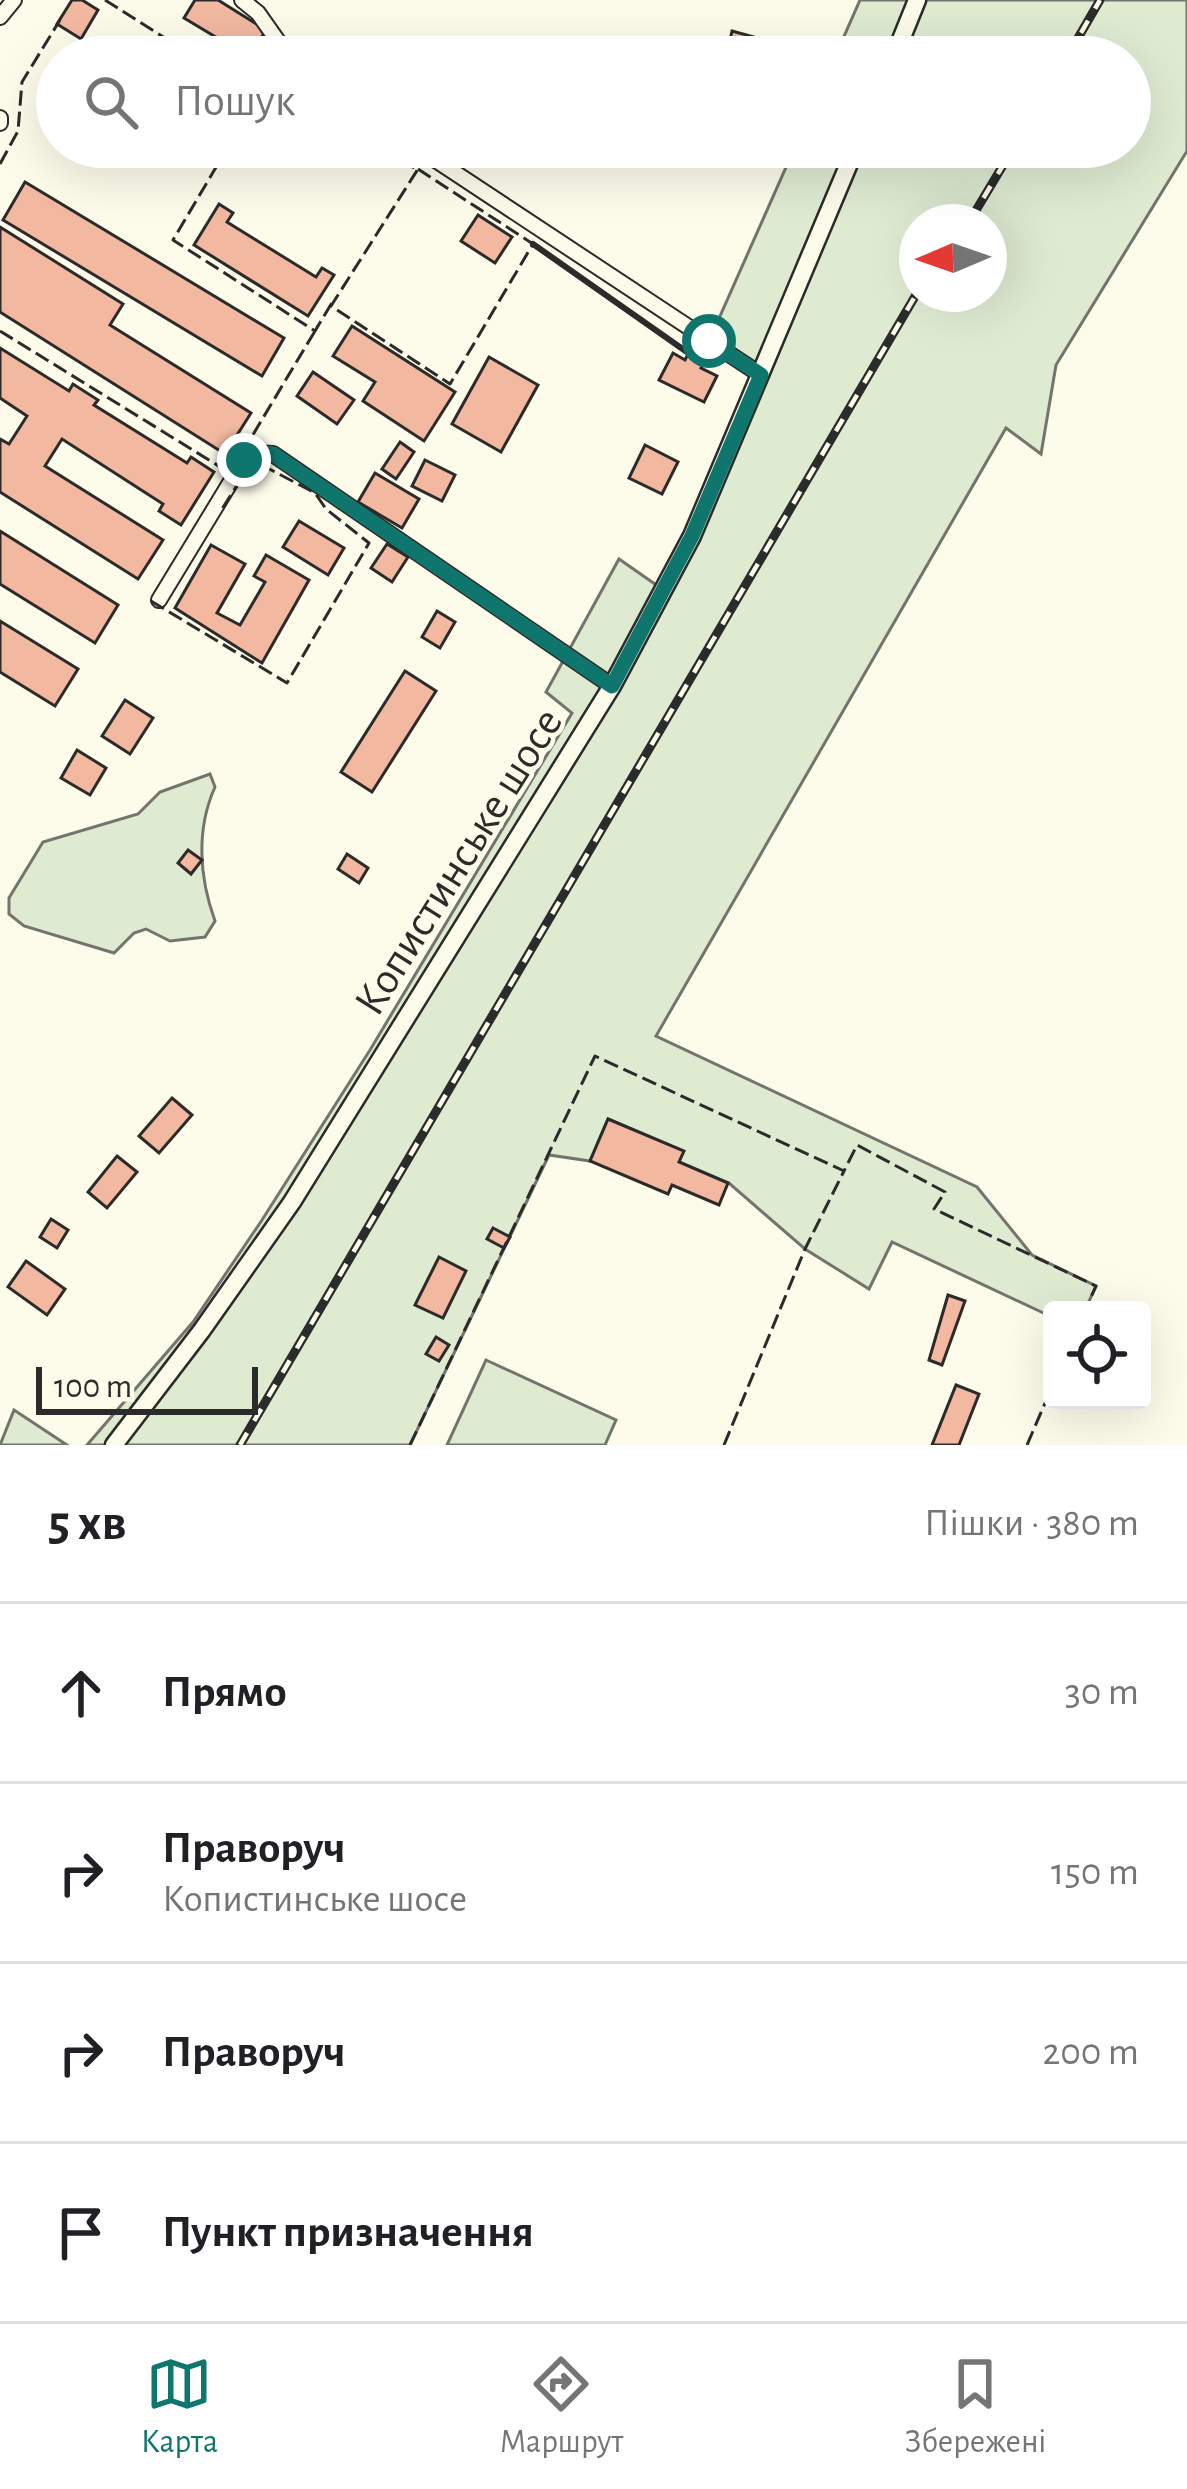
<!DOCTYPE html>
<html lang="uk">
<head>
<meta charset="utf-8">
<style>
  body { margin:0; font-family:"Alegreya Sans",sans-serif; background:#f6f6f6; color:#202124 }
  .controls { position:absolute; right:36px; bottom:36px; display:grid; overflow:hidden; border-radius:12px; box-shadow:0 12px 48px #0002 }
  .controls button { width:108px; height:108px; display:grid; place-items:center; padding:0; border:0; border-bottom:3px solid #e0e0e0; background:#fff; color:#202124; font:60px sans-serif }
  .compass { position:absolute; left:899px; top:204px; width:108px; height:108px; border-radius:50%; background:#fff; box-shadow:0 12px 48px #0002; rotate:268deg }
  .scale { position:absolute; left:36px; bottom:30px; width:222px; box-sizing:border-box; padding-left:12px; border:6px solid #2b2b2b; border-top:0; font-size:33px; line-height:42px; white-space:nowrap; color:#2b2b2b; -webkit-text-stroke:9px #fdfbea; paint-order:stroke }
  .stop { position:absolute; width:36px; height:36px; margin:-27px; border:9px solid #0f766e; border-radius:50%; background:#fff }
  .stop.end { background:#0f766e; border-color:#fff; box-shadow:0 3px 12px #0008 }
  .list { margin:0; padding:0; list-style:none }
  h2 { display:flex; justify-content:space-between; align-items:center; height:156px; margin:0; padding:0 48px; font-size:51px }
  h2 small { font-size:39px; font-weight:400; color:#757577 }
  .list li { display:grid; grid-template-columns:78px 1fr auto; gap:36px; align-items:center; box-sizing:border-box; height:180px; padding:0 48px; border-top:3px solid #e0e0e0 }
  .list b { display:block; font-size:45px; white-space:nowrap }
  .list p { margin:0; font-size:39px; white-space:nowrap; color:#757577 }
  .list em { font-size:39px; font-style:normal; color:#757577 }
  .icon { flex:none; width:66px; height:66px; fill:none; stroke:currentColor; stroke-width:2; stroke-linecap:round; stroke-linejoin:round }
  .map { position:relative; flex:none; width:1187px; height:1445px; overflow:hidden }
  .search { position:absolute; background:#fff; box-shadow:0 12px 48px #0002; left:36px; right:36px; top:36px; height:132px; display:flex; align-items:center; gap:30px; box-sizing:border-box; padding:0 42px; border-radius:66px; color:#757577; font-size:45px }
  .sheet { height:876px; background:#fff }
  nav { display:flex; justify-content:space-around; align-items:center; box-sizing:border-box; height:168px; border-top:3px solid #e0e0e0; background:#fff; font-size:33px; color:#757577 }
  nav a { display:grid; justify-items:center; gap:6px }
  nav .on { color:#0f766e }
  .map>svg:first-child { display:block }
  .green { fill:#deebd1; stroke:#74746e; stroke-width:3; fill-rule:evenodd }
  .building { fill:#f2b8a0; stroke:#2b2b2b; stroke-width:3 }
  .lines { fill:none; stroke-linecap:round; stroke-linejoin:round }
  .minor-casing { stroke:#2b2b2b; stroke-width:18 }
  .tertiary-casing { stroke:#2b2b2b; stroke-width:21 }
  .minor { stroke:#fdfbea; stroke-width:14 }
  .tertiary { stroke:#fdfbea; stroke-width:16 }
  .rail-casing { stroke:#2b2b2b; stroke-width:9 }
  .rail { stroke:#fdfbea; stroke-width:4.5; stroke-dasharray:14; stroke-linecap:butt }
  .fence { stroke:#2b2b2b; stroke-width:3; stroke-dasharray:15 6; stroke-linecap:butt }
  .wall { stroke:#2b2b2b; stroke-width:6 }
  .route { stroke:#0f766e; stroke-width:15 }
  .labels { text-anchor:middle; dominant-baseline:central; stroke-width:9; stroke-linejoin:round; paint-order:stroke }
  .street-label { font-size:45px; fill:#2b2b2b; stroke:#fdfbea }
</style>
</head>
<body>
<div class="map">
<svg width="1187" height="1445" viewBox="0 0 1187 1445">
  <rect width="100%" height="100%" fill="#fdfbea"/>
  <g class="green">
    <path d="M 860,0 L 1187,0 L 1187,151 L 1056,365 L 1041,454 L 1006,428 L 656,1036 L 977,1187 L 1032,1255 L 1096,1286 L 1085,1310 L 1052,1310 L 1052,1317 L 892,1242 L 869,1289 L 805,1249 L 729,1183 L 679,1162 L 683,1151 L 608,1119 L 590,1161 L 549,1155 L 410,1445 L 87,1445 L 193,1322 L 262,1220 L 370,1050 L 572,713 L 546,692 L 619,559 L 662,589 L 761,376 L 709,341 L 795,147 L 1130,147 L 1130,57 L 835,57 ZM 917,222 L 989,222 L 989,294 L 917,294 Z"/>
    <path d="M 210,774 L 215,787 C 196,829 199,877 215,921 L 205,937 L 170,941 L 146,929 L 134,933 L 114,953 L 24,926 L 9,914 L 9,898 L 43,842 L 138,814 L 160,792 Z"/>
    <polygon points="486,1360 616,1420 605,1445 447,1445"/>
    <polygon points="14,1410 67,1445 0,1445"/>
  </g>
  <g class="building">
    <polygon points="72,0 82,0 98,10 81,39 57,24"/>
    <polygon points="195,0 218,0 266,30 249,57 184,18"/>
    <polygon points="732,31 765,40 761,57 732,57 736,42 730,40"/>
    <polygon points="91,147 123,147 112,165 88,151"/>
    <polygon points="25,182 284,338 262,376 3,220"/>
    <polygon points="219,204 233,213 227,222 316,277 322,268 334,275 308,316 194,245"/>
    <polygon points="478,215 512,237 495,263 461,241"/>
    <polygon points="0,227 123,304 110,325 251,413 225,454 0,312"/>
    <polygon points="352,326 455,392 424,441 363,401 375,382 333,356"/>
    <polygon points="0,348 69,391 73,384 98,400 94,405 187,463 191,457 214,472 181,525 159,511 163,504 62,439 45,466 163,540 138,579 0,492 0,439 9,444 27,416 0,398"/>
    <polygon points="673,353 685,360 688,354 704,362 701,368 717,376 704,402 659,380"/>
    <polygon points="489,357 538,385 501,452 452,424"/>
    <polygon points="313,372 354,400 337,424 297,396"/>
    <polygon points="400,442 414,452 396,479 382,469"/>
    <polygon points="645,445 678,462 662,494 629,478"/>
    <polygon points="425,460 455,475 442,501 412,486"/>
    <polygon points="375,473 419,499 402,528 358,502"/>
    <polygon points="299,521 344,548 328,575 283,547"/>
    <polygon points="0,531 118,605 95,643 0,584"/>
    <polygon points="387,544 408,557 392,582 371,568"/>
    <polygon points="211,545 245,564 217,613 240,625 265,582 254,576 266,555 309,580 262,663 175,608"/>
    <polygon points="437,611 455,622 440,648 422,637"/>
    <polygon points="0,621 78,669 55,706 0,672"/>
    <polygon points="405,671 436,691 372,792 341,772"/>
    <polygon points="125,700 153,718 130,754 102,736"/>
    <polygon points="77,750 106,768 90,795 61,778"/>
    <polygon points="188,850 202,860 191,874 178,863"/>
    <polygon points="347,854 368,868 359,883 338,869"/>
    <polygon points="172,1098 192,1115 159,1153 139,1136"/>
    <polygon points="608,1119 684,1151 679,1162 728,1183 719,1205 672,1185 668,1194 590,1161"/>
    <polygon points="117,1156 137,1172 107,1208 88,1192"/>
    <polygon points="51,1219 68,1230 57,1248 40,1237"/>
    <polygon points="493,1228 510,1237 504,1248 487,1239"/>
    <polygon points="439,1257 466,1271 443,1318 415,1305"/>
    <polygon points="26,1261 65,1289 47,1315 8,1287"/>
    <polygon points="948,1295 965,1301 942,1365 929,1360"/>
    <polygon points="436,1337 449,1345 439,1361 426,1354"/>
    <polygon points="956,1385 979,1394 959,1445 932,1445"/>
  </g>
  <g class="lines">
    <defs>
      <g id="minor">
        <polyline points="242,0 258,13 289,57"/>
        <polyline points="0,17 14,0"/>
        <polyline points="0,118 0,123"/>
        <polyline points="416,147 761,375"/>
        <polyline points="159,600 244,460 254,453 273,454 612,686"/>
      </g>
      <g id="tertiary">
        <polyline points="894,57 917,0"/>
        <polyline points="114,1445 202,1330 292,1202 612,686 692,536 856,147"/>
      </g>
    </defs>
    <use href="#minor" class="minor-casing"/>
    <use href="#tertiary" class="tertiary-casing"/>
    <use href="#minor" class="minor"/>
    <use href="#tertiary" class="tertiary"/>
    <defs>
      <g id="rail">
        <polyline points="1067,57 1100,0"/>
        <polyline points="969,222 1014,147"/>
        <polyline points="240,1445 917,293"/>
      </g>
    </defs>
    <use href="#rail" class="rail-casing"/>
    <use href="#rail" class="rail"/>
    <g class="fence">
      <polyline points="105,0 195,57"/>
      <polyline points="228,147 173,240 315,331 333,301"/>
      <polyline points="385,147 417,170"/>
      <polyline points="0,164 18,131 22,82 60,20"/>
      <polygon points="418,169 533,244 450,384 331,306"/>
      <polyline points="0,331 230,473 318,326"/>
      <polyline points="151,601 287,683 369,543 326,509 315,493 258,463 250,465 222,509"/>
      <polyline points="410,1445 595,1056 844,1171 857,1145 945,1192 934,1209 1096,1286 1085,1310"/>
      <polyline points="724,1445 805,1249 844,1171"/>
      <polyline points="1027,1445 1052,1387"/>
    </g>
    <polyline class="wall" points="533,244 694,357"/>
  </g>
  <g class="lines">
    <polyline class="route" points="244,460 254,453 273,454 612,686 692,536 761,375 709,341"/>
  </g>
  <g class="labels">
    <g class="street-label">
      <text transform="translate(459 862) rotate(-58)">Копистинське шосе</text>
    </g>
  </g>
</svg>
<div class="controls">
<button><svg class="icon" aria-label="locate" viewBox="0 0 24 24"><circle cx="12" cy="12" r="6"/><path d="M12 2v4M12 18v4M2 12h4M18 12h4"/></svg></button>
</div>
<svg class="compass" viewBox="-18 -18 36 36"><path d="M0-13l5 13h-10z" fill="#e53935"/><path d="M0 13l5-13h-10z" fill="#757577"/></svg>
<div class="scale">100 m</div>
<div class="stop" style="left:709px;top:341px"></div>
<div class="stop end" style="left:244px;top:460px"></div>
<div class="search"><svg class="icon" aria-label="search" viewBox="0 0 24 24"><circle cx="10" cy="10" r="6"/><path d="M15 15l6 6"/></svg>Пошук</div>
</div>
<section class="sheet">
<h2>5 хв<small>Пішки · 380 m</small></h2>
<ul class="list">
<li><svg class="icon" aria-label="ahead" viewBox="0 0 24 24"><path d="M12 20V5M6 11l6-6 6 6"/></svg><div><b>Прямо</b></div><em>30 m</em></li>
<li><svg class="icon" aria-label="right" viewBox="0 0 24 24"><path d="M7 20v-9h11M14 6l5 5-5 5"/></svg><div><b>Праворуч</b><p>Копистинське шосе</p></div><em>150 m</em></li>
<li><svg class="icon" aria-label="right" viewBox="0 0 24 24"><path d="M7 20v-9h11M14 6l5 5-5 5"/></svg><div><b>Праворуч</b></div><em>200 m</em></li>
<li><svg class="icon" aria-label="arrive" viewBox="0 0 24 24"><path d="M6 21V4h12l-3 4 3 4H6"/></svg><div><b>Пункт призначення</b></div></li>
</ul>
</section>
<nav>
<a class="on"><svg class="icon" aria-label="map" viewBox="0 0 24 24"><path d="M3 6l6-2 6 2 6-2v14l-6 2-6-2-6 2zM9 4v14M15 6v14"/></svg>Карта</a>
<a><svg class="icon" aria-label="directions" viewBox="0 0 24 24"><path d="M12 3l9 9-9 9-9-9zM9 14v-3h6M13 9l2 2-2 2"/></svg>Маршрут</a>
<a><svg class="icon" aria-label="saved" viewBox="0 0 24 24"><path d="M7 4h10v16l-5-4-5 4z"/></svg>Збережені</a>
</nav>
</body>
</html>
